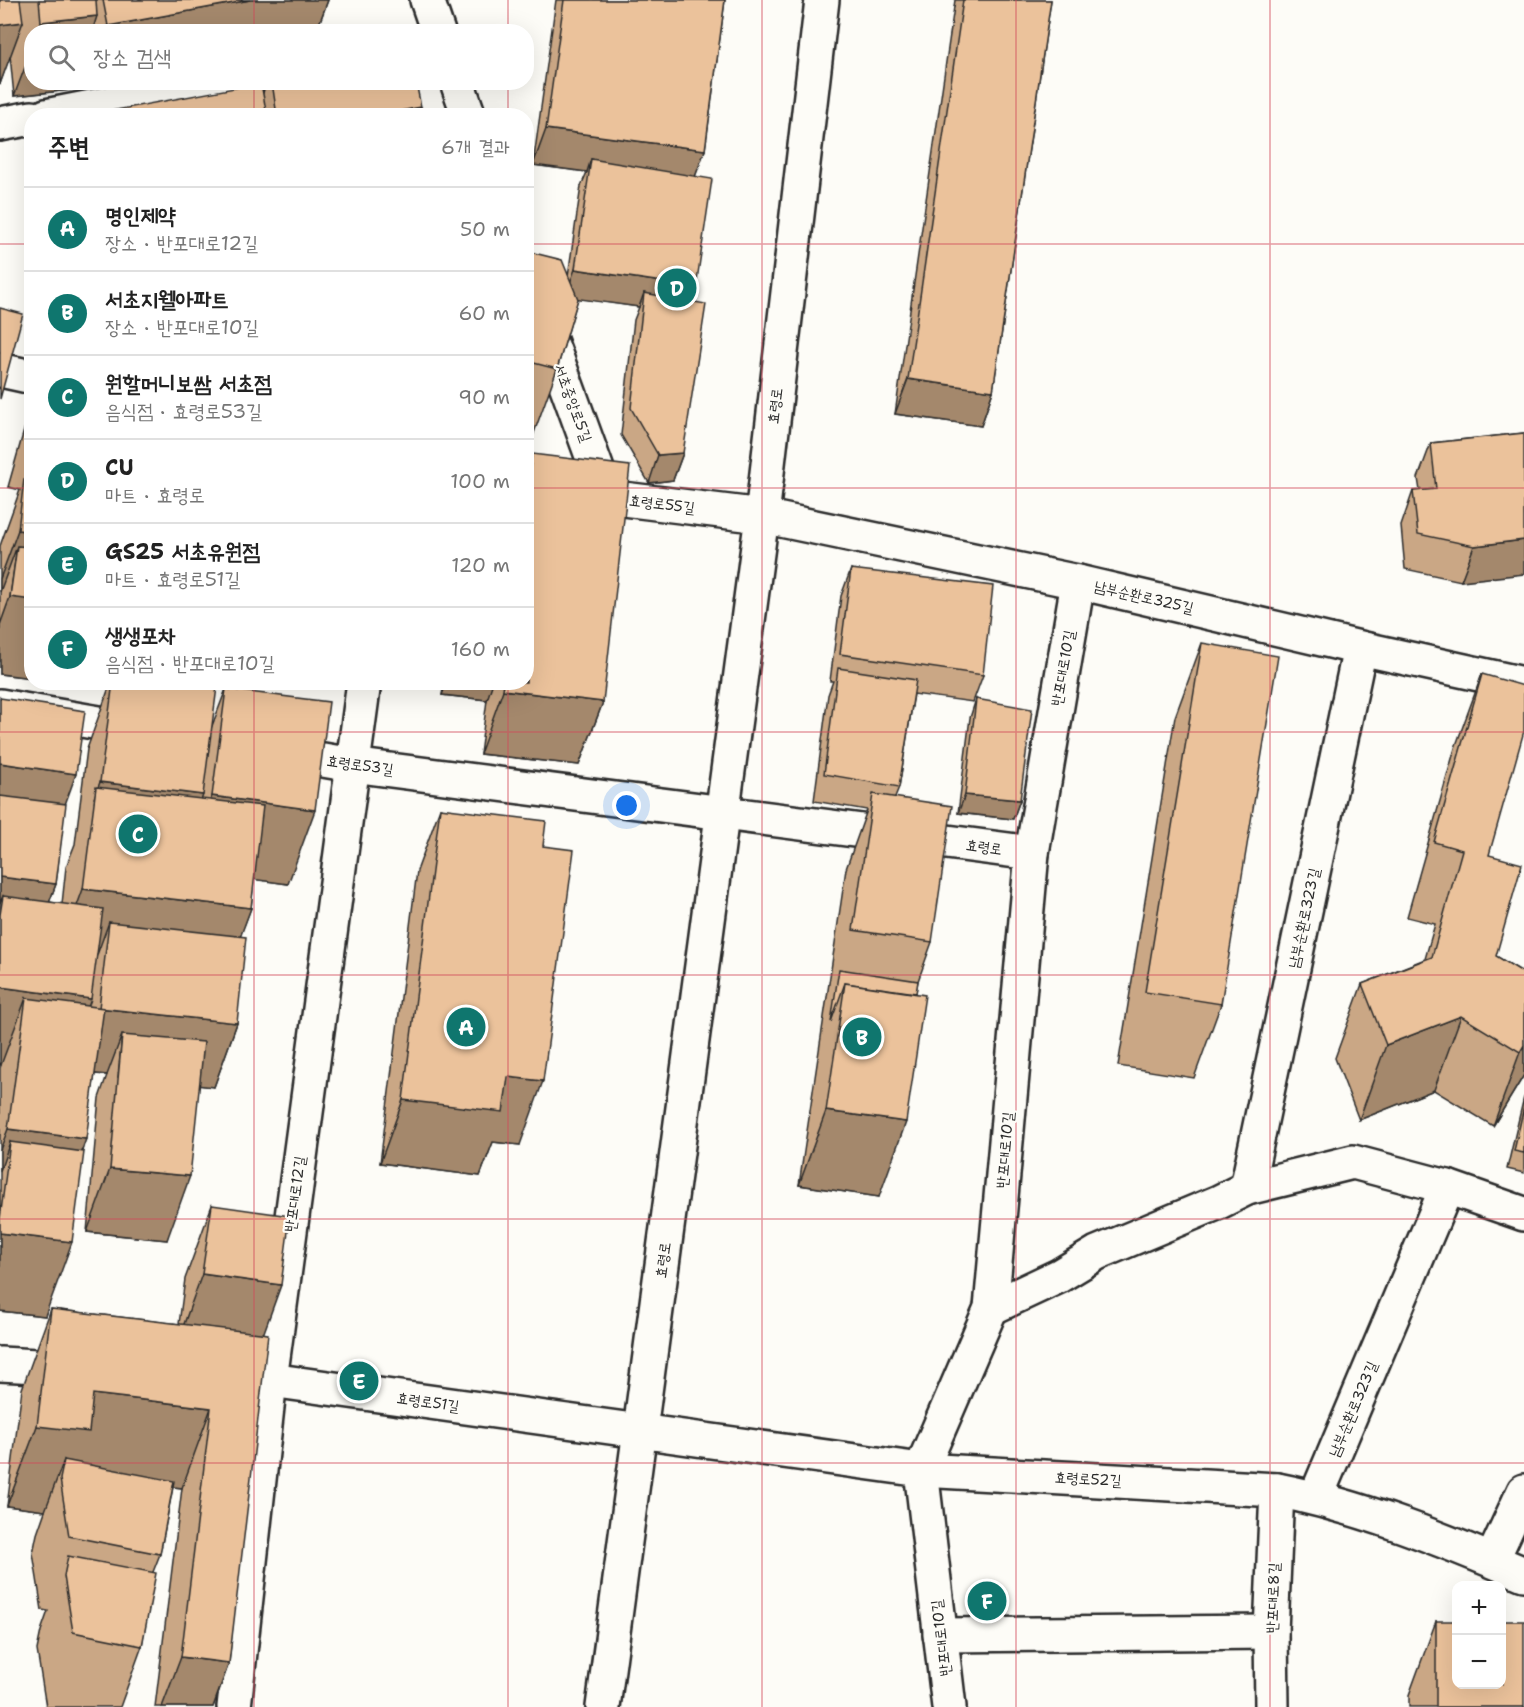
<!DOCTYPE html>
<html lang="ko">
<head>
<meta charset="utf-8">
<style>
  body { margin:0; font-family:"Shantell Sans","Poor Story",sans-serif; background:#f6f6f6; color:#222 }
  .controls { position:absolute; right:18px; bottom:18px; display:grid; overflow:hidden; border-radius:12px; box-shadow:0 6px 24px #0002 }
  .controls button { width:54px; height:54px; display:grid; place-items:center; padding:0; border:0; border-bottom:2px solid #e0e0e0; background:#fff; color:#222; font:30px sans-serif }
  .you { position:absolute; left:627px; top:806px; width:21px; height:21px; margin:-15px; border:4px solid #fff; border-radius:50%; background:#1a73e8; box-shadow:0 0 0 9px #1a73e833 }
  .badge { display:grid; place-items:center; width:39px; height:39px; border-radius:50%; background:#0f766e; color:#fff; font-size:20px; font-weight:700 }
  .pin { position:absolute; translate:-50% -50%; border:3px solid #fff; box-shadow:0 2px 6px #0006 }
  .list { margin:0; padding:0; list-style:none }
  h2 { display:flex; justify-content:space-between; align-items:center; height:78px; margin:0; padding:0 24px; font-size:26px }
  h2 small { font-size:20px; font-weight:400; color:#767676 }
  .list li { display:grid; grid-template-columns:39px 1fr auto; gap:18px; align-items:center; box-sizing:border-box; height:84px; padding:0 24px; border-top:2px solid #e0e0e0 }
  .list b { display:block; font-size:22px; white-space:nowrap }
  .list p { margin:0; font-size:20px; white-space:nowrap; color:#767676 }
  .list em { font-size:20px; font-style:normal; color:#767676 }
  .icon { flex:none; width:33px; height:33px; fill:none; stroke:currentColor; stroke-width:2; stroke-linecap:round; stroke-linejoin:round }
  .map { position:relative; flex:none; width:1524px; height:1707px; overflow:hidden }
  .search { position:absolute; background:#fff; box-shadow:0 6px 24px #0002; left:24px; top:24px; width:510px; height:66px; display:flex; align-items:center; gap:15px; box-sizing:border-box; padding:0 21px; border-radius:24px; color:#767676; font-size:22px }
  .panel { position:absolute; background:#fff; box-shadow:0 6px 24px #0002; left:24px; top:108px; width:510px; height:582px; border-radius:24px }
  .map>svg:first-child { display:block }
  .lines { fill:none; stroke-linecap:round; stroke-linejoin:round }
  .street-casing { stroke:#2b2b2b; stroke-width:38 }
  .secondary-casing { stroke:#2b2b2b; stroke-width:38 }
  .street { stroke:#fdfcf7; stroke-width:33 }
  .secondary { stroke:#fdfcf7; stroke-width:33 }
  .wall { fill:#caa785; stroke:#2b2b2b; stroke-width:1.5 }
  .shaded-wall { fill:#a4886c; stroke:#2b2b2b; stroke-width:1.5 }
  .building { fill:#ebc29b; stroke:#2b2b2b; stroke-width:1.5 }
  .grid { fill:none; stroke:#d1495b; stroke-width:1.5; stroke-opacity:0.55 }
  .labels { text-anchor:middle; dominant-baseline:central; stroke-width:4.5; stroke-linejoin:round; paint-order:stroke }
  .street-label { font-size:15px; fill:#2b2b2b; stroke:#fdfcf7 }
</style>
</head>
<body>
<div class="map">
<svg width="1524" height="1707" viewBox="0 0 1524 1707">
  <rect width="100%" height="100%" fill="#fdfcf7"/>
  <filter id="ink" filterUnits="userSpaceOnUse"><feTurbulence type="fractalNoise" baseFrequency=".0167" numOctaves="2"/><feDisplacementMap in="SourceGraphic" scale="12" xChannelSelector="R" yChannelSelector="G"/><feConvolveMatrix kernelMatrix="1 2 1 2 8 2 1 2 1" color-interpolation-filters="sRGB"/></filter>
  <g filter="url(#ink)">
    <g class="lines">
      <defs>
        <g id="street">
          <polyline points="427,0 438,32"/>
          <polyline points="457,82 469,116"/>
          <polyline points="46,116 218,82"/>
          <polyline points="0,124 32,118"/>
          <polyline points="526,274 607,497"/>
          <polyline points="0,370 32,377"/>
          <polyline points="526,484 607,497 762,516 1078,582 1360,648 1524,684"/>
          <polyline points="0,706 140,730"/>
          <polyline points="277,752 352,765 1032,853"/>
          <polyline points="1247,1188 1360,648"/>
          <polyline points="991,1308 1059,1276 1097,1253 1219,1202 1247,1188 1353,1162 1447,1187 1524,1214"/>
          <polyline points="0,1364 74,1368"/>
          <path d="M 218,1377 L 270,1380 L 921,1470 L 1277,1490 C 1363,1507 1444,1540 1524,1574"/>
          <polyline points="1316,1497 1447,1187"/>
          <polyline points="1492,1560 1524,1491"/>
          <polyline points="940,1635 1271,1632"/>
          <polyline points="234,1707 270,1380 364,682"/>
          <polyline points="949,1707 921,1470 991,1308 1032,853 1078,582"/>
          <polyline points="1272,1707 1271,1632 1277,1490"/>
        </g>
        <polyline id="secondary" points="603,1707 762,516 822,0"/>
      </defs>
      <use href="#street" class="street-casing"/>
      <use href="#secondary" class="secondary-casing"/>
      <use href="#street" class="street"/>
      <use href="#secondary" class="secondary"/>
    </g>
    <g class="wall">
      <polygon points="0,0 328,0 316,32 32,32 32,82 73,82 70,90 14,96 10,55 0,84"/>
      <polygon points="556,0 725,0 705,150 695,176 691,301 683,453 673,480 649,483 621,435 634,320 639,307 578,298 557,369 530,444 526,443 526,251 568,276 581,186 587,172 533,165"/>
      <polygon points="955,0 1051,0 993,391 981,426 895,414"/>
      <polygon points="84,82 123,82 85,89"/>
      <polygon points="266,82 416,82 417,116 104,116 105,112 263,93"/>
      <polygon points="32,402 32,678 0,674 0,546 20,490 8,487"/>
      <polygon points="1524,433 1461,581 1405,569 1401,526 1413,491 1420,491 1418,478 1431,443"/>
      <polygon points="532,454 603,702 579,765 480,754 487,700 442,695 444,682 526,682 526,469"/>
      <polygon points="851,569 983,675 973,702 914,694 899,787 895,797 932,942 918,981 879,1197 799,1185 846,869 867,810 814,801 828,695 833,681 830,681 841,596"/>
      <polygon points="1202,643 1221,1004 1194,1078 1118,1066 1175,717"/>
      <polygon points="1482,674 1489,855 1496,956 1524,973 1524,1075 1493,1126 1434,1090 1359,1120 1335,1058 1362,984 1425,959 1435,924 1407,917 1455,748"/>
      <polygon points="111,682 178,682 212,726 226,689 288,884 254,879 251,908 240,936 237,1023 214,1087 199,1085 167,1240 87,1232 99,1098 107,1075 95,1074 82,1152 45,1316 0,1311 0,1068 1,1065 0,1065 0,698 65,804 56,884 49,902 62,904 66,867 75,844 87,749"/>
      <polygon points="976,699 1020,800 1013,819 958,813 970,718"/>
      <polygon points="440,808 543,846 520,1145 493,1142 480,1176 380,1163 417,871"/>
      <polygon points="1524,1097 1524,1173 1507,1169"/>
      <polygon points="212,1205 263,1334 229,1663 213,1707 155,1707 182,1488 173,1487 160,1554 153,1572 142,1646 120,1707 46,1707 37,1650 41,1631 48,1611 42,1610 33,1553 37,1534 45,1511 7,1506 22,1389 51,1309 179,1324 185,1279"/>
      <polygon points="1436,1621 1524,1707 1409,1707 1409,1695"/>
    </g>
    <g class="shaded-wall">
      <polygon points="250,0 328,0 316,32 106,32 108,26"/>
      <polygon points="97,16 92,32 38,32 41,22"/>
      <polygon points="23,22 0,84 0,25"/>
      <polygon points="32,49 32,82 73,82 70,90 14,96"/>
      <polygon points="87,82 123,82 85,89"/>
      <polygon points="421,107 417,116 388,116 389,113"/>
      <polygon points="546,129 705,150 692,185 591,159 587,172 533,165"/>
      <polygon points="575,269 696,287 687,314 644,293 639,307 565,297"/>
      <polygon points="908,379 993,391 981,426 895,414"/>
      <polygon points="683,453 673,480 649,483 658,455"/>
      <polygon points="18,530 32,532 32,678 0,674 0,625 10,597 17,546 0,592 0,579"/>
      <polygon points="1524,540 1524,574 1461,581 1474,546"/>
      <polygon points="70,682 89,682 88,685"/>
      <polygon points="447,682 493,682 487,700 442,695"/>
      <polygon points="503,690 603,702 579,765 480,754"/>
      <polygon points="0,763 76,774 53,838 0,830"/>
      <polygon points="100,782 203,795 176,869 94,798"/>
      <polygon points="965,795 1020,800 1013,819 958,813"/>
      <polygon points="212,796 315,810 288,884 185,870"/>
      <polygon points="0,877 56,884 29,958 3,896 0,903"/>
      <polygon points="83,889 251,908 221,989 109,922 90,974 54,970"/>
      <polygon points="0,987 91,999 64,1074 26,998 1,1065 0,1065"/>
      <polygon points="99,1008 237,1023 214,1087 118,1077 122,1035 107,1075 76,1072"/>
      <polygon points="1461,1016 1434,1090 1359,1120 1386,1045"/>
      <polygon points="1524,1045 1524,1075 1493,1126 1520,1052"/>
      <polygon points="508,1077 543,1081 520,1145 493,1142 480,1176 380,1163 403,1100"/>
      <polygon points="826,1111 906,1122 879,1197 799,1185"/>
      <polygon points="8,1129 86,1139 59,1213 10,1142 0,1171 0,1150"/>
      <polygon points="110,1169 190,1176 167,1240 87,1232"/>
      <polygon points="0,1233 72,1242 45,1316 0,1311"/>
      <polygon points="202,1274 281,1285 254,1360 175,1349"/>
      <polygon points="93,1394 211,1408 182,1488 73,1475 64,1460 45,1511 7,1506 37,1426"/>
      <polygon points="181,1657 229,1663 213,1707 162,1707"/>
    </g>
    <g class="building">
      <polygon points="0,0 20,0 23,22 0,25"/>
      <polygon points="39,0 96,0 97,16 41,22"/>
      <polygon points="103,0 250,0 108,26"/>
      <polygon points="564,0 725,0 705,150 546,129"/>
      <polygon points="963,0 1051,0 993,391 908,379"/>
      <polygon points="272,82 416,82 421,107 389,113 389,116 277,116"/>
      <polygon points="261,83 267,116 106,116 105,112"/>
      <polygon points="591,159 712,179 696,287 575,269"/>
      <polygon points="526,251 562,260 578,299 557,369 526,361"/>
      <polygon points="644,293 706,304 683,453 658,455 631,408"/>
      <polygon points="0,308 23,314 0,399"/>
      <polygon points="1524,433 1524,540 1474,546 1418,534 1413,491 1436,489 1431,443"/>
      <polygon points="532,454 630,466 603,702 503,690 504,682 526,682 526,501"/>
      <polygon points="24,479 32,480 32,532 18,530"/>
      <polygon points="17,546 32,547 32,600 10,597"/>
      <polygon points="851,569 993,586 983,675 840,654"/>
      <polygon points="1202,643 1278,656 1221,1004 1145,992"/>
      <polygon points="838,668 916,680 899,787 824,774"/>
      <polygon points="1482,674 1524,686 1524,731 1489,855 1522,864 1496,956 1524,973 1524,1045 1520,1052 1461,1016 1386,1045 1362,984 1432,957 1462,850 1434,842"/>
      <polygon points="113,682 178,682 217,687 203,795 100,782"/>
      <polygon points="226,689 329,702 315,810 212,796"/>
      <polygon points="0,698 85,711 76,774 0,763"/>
      <polygon points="976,699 1032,709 1020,800 965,795"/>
      <polygon points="96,787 263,806 251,908 83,889"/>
      <polygon points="873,794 952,806 932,942 853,930"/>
      <polygon points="0,796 66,804 56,884 0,877"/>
      <polygon points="440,808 546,821 543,846 574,850 543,1081 508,1077 503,1112 403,1100"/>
      <polygon points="3,896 103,909 91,999 0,987 0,915"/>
      <polygon points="109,922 246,937 237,1023 99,1008"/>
      <polygon points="839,969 918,981 916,993 845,983 831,1022"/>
      <polygon points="845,983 925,995 906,1122 826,1111"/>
      <polygon points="26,998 104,1008 86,1139 8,1129"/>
      <polygon points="122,1035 204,1042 190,1176 110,1169"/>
      <polygon points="1524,1107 1524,1153 1514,1151"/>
      <polygon points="10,1142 84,1152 72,1242 0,1233 0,1219"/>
      <polygon points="212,1205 290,1216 281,1285 202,1274"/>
      <polygon points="51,1309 268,1334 229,1663 181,1657 211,1408 93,1394 89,1432 37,1426"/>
      <polygon points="64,1460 174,1481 160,1554 69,1536 60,1479"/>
      <polygon points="68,1556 156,1573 142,1646 73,1632 64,1576"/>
      <polygon points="1436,1621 1456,1621 1456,1684 1502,1684 1502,1621 1524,1621 1524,1707 1436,1707"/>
    </g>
  </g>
  <path class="grid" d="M 254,0 L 254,32M 508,0 L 508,32M 762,0 L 762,1707M 1016,0 L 1016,1707M 1270,0 L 1270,1707M 254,82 L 254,116M 508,82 L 508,116M 0,244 L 32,244M 526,244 L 1524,244M 0,488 L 32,488M 526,488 L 1524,488M 254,682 L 254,1707M 508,682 L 508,1707M 0,732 L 1524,732M 0,975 L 1524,975M 0,1219 L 1524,1219M 0,1463 L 1524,1463"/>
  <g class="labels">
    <g class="street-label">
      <text transform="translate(573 403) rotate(70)">서초중앙로5길</text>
      <text transform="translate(775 406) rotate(-83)">효령로</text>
      <text transform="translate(662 504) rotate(7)">효령로55길</text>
      <text transform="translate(1144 597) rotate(13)">남부순환로325길</text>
      <text transform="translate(1063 668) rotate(-80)">반포대로10길</text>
      <text transform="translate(360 765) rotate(8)">효령로53길</text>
      <text transform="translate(984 847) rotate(8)">효령로</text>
      <text transform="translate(1304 918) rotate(-78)">남부순환로323길</text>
      <text transform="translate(1005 1150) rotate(-85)">반포대로10길</text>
      <text transform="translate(295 1194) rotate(-82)">반포대로12길</text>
      <text transform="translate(663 1260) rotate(-82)">효령로</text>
      <text transform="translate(428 1402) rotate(8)">효령로51길</text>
      <text transform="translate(1353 1409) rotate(-67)">남부순환로323길</text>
      <text transform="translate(1088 1479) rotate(3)">효령로52길</text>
      <text transform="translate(1273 1598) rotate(-88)">반포대로8길</text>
      <text transform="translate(941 1638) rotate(-97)">반포대로10길</text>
    </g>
  </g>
</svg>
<div class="controls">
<button>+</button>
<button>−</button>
</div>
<div class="you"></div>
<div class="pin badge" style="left:466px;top:1027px">A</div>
<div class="pin badge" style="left:862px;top:1037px">B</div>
<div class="pin badge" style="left:138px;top:834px">C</div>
<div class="pin badge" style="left:677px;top:288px">D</div>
<div class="pin badge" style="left:359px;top:1381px">E</div>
<div class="pin badge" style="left:987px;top:1601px">F</div>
<div class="search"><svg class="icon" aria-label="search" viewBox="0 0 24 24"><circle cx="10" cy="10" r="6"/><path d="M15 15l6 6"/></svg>장소 검색</div>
<section class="panel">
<h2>주변<small>6개 결과</small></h2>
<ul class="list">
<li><span class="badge">A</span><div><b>명인제약</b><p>장소 · 반포대로12길</p></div><em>50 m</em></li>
<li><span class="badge">B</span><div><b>서초지웰아파트</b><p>장소 · 반포대로10길</p></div><em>60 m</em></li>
<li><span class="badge">C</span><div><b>원할머니보쌈 서초점</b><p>음식점 · 효령로53길</p></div><em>90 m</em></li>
<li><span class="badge">D</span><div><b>CU</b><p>마트 · 효령로</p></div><em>100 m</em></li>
<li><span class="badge">E</span><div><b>GS25 서초유원점</b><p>마트 · 효령로51길</p></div><em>120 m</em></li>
<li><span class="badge">F</span><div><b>생생포차</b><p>음식점 · 반포대로10길</p></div><em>160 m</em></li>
</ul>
</section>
</div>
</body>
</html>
